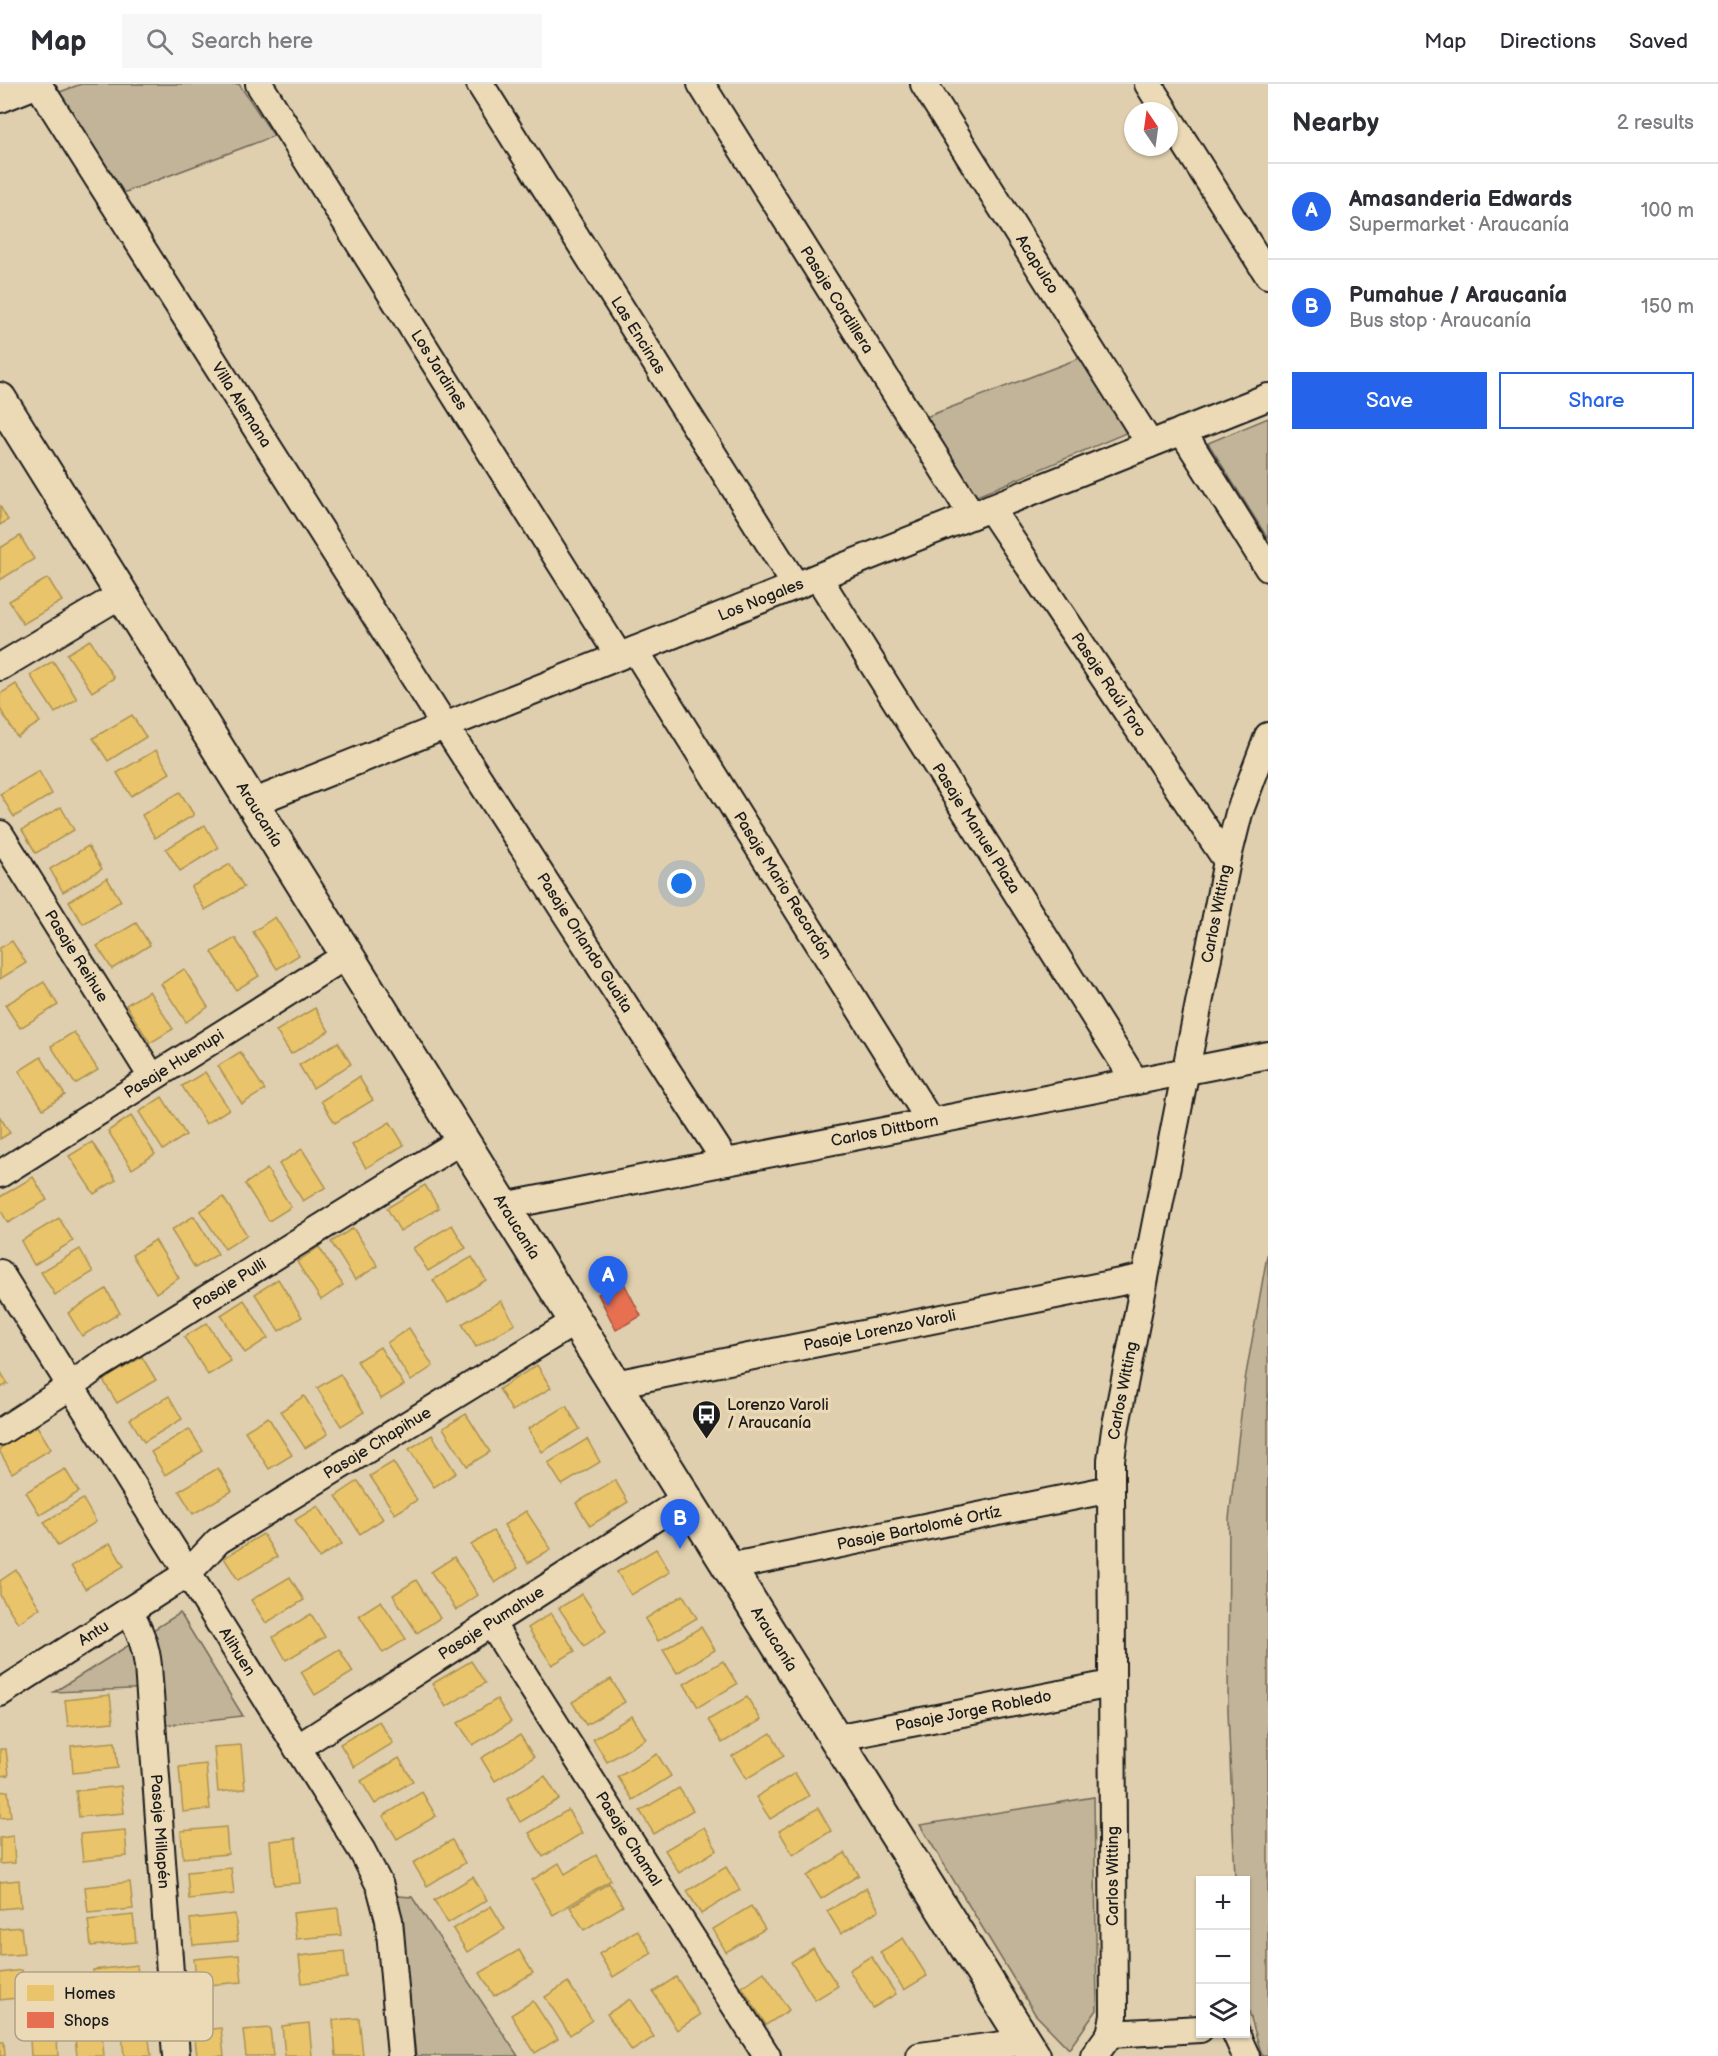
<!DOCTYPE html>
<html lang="en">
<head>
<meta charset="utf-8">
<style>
  body { margin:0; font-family:"Balsamiq Sans",sans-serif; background:#f7f7f7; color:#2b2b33 }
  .controls { position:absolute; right:18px; bottom:18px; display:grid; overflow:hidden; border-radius:0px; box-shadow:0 2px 4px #0004 }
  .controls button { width:54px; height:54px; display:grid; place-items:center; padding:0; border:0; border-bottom:2px solid #e1e1e2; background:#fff; color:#2b2b33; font:30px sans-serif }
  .compass { position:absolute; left:1124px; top:18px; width:54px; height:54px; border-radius:50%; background:#fff; box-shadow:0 2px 4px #0004; rotate:347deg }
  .you { position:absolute; left:682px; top:800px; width:21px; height:21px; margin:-15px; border:4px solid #fff; border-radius:50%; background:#1a73e8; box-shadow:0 0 0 9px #1a73e833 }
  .badge { display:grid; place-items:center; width:39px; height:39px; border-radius:50%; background:#2563eb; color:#fff; font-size:20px; font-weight:700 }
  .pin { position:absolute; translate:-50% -50px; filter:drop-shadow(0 2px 3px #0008) }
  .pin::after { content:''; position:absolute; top:32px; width:21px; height:18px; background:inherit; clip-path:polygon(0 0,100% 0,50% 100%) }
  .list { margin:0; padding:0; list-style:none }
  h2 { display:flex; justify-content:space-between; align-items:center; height:78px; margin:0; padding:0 24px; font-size:26px }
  h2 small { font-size:20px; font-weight:400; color:#7c7c81 }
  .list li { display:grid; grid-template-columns:39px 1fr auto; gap:18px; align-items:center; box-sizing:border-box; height:96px; padding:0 24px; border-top:2px solid #e1e1e2 }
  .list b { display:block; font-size:22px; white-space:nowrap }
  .list p { margin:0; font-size:20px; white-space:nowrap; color:#7c7c81 }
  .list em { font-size:20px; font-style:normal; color:#7c7c81 }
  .actions { display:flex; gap:12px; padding:18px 24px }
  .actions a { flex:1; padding:14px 0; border:2px solid #2563eb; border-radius:0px; text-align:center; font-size:21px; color:#2563eb }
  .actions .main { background:#2563eb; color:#fff }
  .icon { flex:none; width:33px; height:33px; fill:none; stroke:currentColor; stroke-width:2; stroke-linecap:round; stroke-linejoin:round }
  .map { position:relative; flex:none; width:1268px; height:1972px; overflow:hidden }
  header { display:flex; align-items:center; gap:36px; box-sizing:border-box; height:84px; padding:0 30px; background:#fff; border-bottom:2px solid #e1e1e2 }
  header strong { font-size:28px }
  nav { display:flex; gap:33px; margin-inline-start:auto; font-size:21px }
  .search { width:420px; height:54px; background:#f7f7f7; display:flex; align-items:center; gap:15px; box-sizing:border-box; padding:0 21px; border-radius:0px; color:#7c7c81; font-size:22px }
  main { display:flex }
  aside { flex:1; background:#fff }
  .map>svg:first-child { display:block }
  .green { fill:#c2b498; stroke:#6f685a; stroke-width:1.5 }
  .homes { fill:#e9c46a; stroke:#ac9253; stroke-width:1.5 }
  .shops { fill:#e76f51; stroke:#aa5641; stroke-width:1.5 }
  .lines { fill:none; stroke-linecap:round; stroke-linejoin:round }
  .minor-casing { stroke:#1c1c1c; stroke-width:30 }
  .tertiary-casing { stroke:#1c1c1c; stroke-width:36 }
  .minor { stroke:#ecdab7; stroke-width:26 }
  .tertiary { stroke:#ecdab7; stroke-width:32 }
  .labels { text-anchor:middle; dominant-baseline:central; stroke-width:6; stroke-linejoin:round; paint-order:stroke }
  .street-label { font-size:16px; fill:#1c1c1c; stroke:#ecdab7 }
  .poi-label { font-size:16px; fill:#1c1c1c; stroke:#ecdab7; text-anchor:start }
  .key { fill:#ecdab7; stroke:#aea188; stroke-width:1.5 }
  .key-label { font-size:16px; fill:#1c1c1c }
</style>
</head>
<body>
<header>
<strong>Map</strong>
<div class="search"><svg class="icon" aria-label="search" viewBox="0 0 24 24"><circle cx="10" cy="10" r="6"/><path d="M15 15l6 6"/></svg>Search here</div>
<nav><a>Map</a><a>Directions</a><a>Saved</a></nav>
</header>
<main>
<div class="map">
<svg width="1268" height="1972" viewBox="0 0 1268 1972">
  <rect width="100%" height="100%" fill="#dfcfae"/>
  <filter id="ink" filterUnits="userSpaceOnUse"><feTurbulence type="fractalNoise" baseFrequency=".0167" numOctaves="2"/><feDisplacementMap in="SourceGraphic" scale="12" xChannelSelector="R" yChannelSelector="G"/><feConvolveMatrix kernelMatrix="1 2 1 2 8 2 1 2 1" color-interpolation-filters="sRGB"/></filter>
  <g filter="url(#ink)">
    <g class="green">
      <polygon points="81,0 239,0 274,52 115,112 52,11"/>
      <polygon points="1085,272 1126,349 970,415 926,333"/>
      <polygon points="1268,334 1268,455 1208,359"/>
      <polygon points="1268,1166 1268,1972 1262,1972 1246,1917 1246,1796 1235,1796 1235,1794 1228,1626 1229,1435 1245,1296"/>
      <polygon points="180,1529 243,1632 166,1641 158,1604 54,1608"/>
      <polygon points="1094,1713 1097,1926 1069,1965 1035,1930 920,1741"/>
      <polygon points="398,1812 412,1813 518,1972 416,1972"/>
    </g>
    <g class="homes">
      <polygon points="0,422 8,436 0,441"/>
      <polygon points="20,452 34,475 0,496 0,464"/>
      <polygon points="48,494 62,517 23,540 9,517"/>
      <polygon points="90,556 114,594 92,608 67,570"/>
      <polygon points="53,577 77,615 55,629 30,591"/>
      <polygon points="16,600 40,638 17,653 0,625 0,610"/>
      <polygon points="132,631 146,653 108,677 93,654"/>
      <polygon points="156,666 170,689 131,712 117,689"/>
      <polygon points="39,687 52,710 14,733 0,710"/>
      <polygon points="180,708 194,731 155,754 142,731"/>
      <polygon points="61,723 74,746 36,769 22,746"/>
      <polygon points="205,741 218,764 180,787 166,765"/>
      <polygon points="88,762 102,785 63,808 50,785"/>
      <polygon points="230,780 244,803 205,826 191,803"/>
      <polygon points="107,794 121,817 83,840 69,817"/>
      <polygon points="275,833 299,871 277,885 253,848"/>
      <polygon points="136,839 150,861 112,885 97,862"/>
      <polygon points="235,854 259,892 236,906 212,868"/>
      <polygon points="12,857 26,879 0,895 0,864"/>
      <polygon points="184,885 208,923 186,938 161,900"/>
      <polygon points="44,898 58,921 20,944 5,921"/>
      <polygon points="149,907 173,945 150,959 126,921"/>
      <polygon points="315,924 329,947 291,970 276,947"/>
      <polygon points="74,948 98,986 75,1000 51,962"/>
      <polygon points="338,958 351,980 313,1004 299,981"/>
      <polygon points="240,968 265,1006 242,1020 218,982"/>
      <polygon points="41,973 65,1011 43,1025 19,987"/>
      <polygon points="205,988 229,1025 206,1040 182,1002"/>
      <polygon points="359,993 373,1016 335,1039 321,1017"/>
      <polygon points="162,1013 186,1051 163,1066 139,1028"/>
      <polygon points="131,1032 155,1070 132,1085 108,1047"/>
      <polygon points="0,1033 10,1049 0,1055"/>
      <polygon points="390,1038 404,1061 366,1084 352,1061"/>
      <polygon points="92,1058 116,1096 94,1110 69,1072"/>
      <polygon points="302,1065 326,1103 303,1117 279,1080"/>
      <polygon points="267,1085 291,1123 269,1137 245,1100"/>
      <polygon points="33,1093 47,1116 8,1139 0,1125 0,1113"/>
      <polygon points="425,1101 439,1124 400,1147 387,1124"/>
      <polygon points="223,1113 247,1151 225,1165 200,1127"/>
      <polygon points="194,1132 218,1170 195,1184 171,1146"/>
      <polygon points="59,1134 73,1157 34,1181 21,1157"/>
      <polygon points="452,1141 466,1164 428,1187 413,1164"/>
      <polygon points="353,1144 378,1182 355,1196 331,1158"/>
      <polygon points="155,1156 179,1194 156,1209 132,1171"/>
      <polygon points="319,1163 343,1201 321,1216 297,1178"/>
      <polygon points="80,1165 93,1188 55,1211 41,1188"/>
      <polygon points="472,1173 486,1196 448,1219 433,1196"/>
      <polygon points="278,1195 302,1233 279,1247 255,1210"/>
      <polygon points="106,1205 120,1229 82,1252 68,1229"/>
      <polygon points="244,1216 268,1254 245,1269 221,1231"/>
      <polygon points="501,1217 515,1240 476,1263 462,1240"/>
      <polygon points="207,1239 231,1277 208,1291 184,1253"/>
      <polygon points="409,1244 433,1282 411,1297 387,1259"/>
      <polygon points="380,1263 404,1301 381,1315 357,1277"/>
      <polygon points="142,1273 156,1296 117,1319 103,1296"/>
      <polygon points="537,1281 551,1304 512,1327 499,1305"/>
      <polygon points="0,1287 8,1300 0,1304"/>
      <polygon points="340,1290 364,1328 341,1342 317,1304"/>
      <polygon points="169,1312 182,1335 144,1358 130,1335"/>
      <polygon points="304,1312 328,1350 305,1364 281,1327"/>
      <polygon points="566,1322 580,1345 542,1368 528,1345"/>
      <polygon points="466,1330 490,1368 467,1382 443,1344"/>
      <polygon points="268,1333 292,1371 269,1385 245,1347"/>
      <polygon points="37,1342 51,1365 12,1389 0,1368 0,1364"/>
      <polygon points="189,1345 203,1367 165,1391 151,1368"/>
      <polygon points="432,1351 456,1389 434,1403 409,1365"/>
      <polygon points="587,1355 600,1378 562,1401 548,1379"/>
      <polygon points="393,1378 417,1416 395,1430 370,1392"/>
      <polygon points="218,1384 232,1407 193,1430 179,1407"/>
      <polygon points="65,1385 79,1408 40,1431 26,1408"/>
      <polygon points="615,1396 628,1418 590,1442 576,1419"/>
      <polygon points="358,1397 383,1435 360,1450 336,1412"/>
      <polygon points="83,1415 96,1438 58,1462 44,1438"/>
      <polygon points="318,1422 342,1460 319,1474 295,1436"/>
      <polygon points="526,1427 551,1465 528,1479 504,1441"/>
      <polygon points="493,1447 518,1484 495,1499 471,1461"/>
      <polygon points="263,1450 277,1473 238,1496 224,1474"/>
      <polygon points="110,1459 124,1482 85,1505 71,1482"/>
      <polygon points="656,1465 670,1488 631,1511 617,1488"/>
      <polygon points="454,1473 478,1511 456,1526 431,1488"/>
      <polygon points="16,1486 40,1524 18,1539 0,1511 0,1497"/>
      <polygon points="290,1493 304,1516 266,1539 251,1516"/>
      <polygon points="416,1496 440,1534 417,1549 393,1511"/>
      <polygon points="582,1510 606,1547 584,1562 559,1524"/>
      <polygon points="683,1511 697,1534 658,1557 645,1535"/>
      <polygon points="381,1517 406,1555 383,1569 359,1531"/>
      <polygon points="551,1529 575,1567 552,1581 528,1544"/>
      <polygon points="311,1530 325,1553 286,1576 273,1553"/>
      <polygon points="701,1543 715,1566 677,1589 663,1566"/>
      <polygon points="339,1565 353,1588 315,1611 301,1588"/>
      <polygon points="471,1577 485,1599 446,1623 432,1600"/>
      <polygon points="723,1577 737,1600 698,1623 684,1600"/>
      <polygon points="611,1595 625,1618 586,1641 572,1618"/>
      <polygon points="110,1611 113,1638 68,1642 65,1616"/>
      <polygon points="747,1613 761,1636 722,1659 708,1636"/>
      <polygon points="497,1615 511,1638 473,1661 458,1639"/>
      <polygon points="632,1632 646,1655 607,1678 593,1655"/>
      <polygon points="379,1637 393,1659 354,1683 340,1660"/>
      <polygon points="771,1649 784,1672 746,1695 732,1672"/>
      <polygon points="520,1651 534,1673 495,1697 481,1674"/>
      <polygon points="115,1658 118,1684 73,1689 71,1662"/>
      <polygon points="241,1661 245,1705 218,1708 214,1663"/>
      <polygon points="0,1665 6,1665 9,1691 0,1692"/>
      <polygon points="657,1670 671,1692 633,1716 618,1693"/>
      <polygon points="399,1674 413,1697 375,1720 361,1697"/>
      <polygon points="206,1680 210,1725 183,1728 179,1683"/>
      <polygon points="795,1689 809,1712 770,1735 756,1713"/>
      <polygon points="545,1692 559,1715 520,1738 507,1715"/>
      <polygon points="121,1702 124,1729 79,1733 76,1707"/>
      <polygon points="679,1704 693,1726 654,1750 640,1727"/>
      <polygon points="8,1707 11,1733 0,1734 0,1708"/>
      <polygon points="422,1708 436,1732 397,1755 383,1732"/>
      <polygon points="818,1724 831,1747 793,1771 779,1747"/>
      <polygon points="568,1726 582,1749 543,1773 529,1749"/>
      <polygon points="226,1743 228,1770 183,1774 181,1747"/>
      <polygon points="704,1743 717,1766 679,1789 665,1766"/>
      <polygon points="125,1746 127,1772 83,1777 80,1750"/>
      <polygon points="13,1752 15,1779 0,1780 0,1754"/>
      <polygon points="296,1754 300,1799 274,1801 270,1757"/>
      <polygon points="452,1756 465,1779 427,1802 413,1779"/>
      <polygon points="845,1769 859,1791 821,1815 807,1792"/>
      <polygon points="596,1771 611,1796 553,1831 532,1796 559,1779 565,1790"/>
      <polygon points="726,1783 740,1806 701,1830 687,1807"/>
      <polygon points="231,1784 234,1810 189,1815 187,1788"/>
      <polygon points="473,1793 487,1816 448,1839 434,1816"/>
      <polygon points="19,1796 21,1823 0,1825 0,1798"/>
      <polygon points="130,1798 133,1825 88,1829 85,1803"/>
      <polygon points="609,1799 623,1822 584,1846 570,1823"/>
      <polygon points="866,1804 879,1826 841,1850 827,1827"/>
      <polygon points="491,1822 505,1845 467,1868 453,1845"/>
      <polygon points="751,1822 765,1845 726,1868 713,1845"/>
      <polygon points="338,1824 341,1851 296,1855 293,1829"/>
      <polygon points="235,1830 238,1857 193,1861 190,1835"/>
      <polygon points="133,1831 136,1858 91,1862 88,1836"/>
      <polygon points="21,1843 24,1870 0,1872 0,1845"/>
      <polygon points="637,1846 652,1869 613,1893 599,1870"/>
      <polygon points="903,1854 927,1892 904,1906 880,1868"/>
      <polygon points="813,1864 838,1902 815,1916 791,1878"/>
      <polygon points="519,1866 533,1889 494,1912 480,1889"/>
      <polygon points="344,1867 347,1894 302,1899 299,1872"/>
      <polygon points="239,1871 242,1898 197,1902 194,1875"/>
      <polygon points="871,1872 896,1910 873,1924 849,1886"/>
      <polygon points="137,1881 140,1908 95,1912 93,1886"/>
      <polygon points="22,1886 25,1913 0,1916 0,1889"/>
      <polygon points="764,1888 789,1926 766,1941 742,1903"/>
      <polygon points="676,1893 700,1931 677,1946 653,1908"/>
      <polygon points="568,1898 592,1936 570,1951 545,1913"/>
      <polygon points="630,1915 654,1953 632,1967 607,1930"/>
      <polygon points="533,1917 558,1955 535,1969 511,1931"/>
      <polygon points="359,1934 363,1972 336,1972 333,1936"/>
      <polygon points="309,1939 312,1972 285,1972 282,1942"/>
      <polygon points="221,1944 224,1972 197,1972 194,1947"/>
      <polygon points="270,1944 273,1972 246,1972 243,1946"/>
      <polygon points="148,1947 151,1972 124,1972 122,1949"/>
      <polygon points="102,1951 104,1972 77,1972 75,1954"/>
      <polygon points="57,1954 58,1972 31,1972 30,1956"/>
      <polygon points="0,1958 4,1958 5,1972 0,1972"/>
    </g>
    <polygon class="shops" points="623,1197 641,1232 616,1246 598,1210"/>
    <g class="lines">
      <defs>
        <g id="minor">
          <path id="s1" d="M 38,0 L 445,642 L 726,1078"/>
          <path id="s2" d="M 259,0 L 619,572"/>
          <path id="s3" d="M 480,0 L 796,502"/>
          <path id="s4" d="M 701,0 L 972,431"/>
          <path id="s5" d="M 924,0 L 1150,360"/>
          <polyline points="1148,0 1165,27"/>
          <polyline points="1169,34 1268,191"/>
          <polyline points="1182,347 1268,484"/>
          <path id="s6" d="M 990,424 L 1227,777"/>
          <path id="s7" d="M 818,493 L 1135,997"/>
          <path id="s8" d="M 635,566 L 930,1037"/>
          <polyline points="0,583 122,510"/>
          <path id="s9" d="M 252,719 L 1268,313"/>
          <path id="s10" d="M 0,750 L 152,993"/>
          <path id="s11" d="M 0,1090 L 347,871"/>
          <path id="s12" d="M 504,1122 L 1268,971"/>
          <path id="s13" d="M 0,1189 L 362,1767 L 380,1802 L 389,1836 L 401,1972"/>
          <path id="s14" d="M 615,1300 L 1145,1193"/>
          <path id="s15" d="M 0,1348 L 71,1302 L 95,1284 L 462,1056"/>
          <path id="s16" d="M 728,1483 L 1111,1405"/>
          <path id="s17" d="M 128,1527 C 140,1545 146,1561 148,1582 L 176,1972"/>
          <path id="s18" d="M 491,1539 L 767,1972"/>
          <path id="s19" d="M 0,1609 L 188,1489 L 218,1457 L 576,1237"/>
          <path id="s20" d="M 835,1654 L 1111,1600"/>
          <path id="s21" d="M 297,1664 L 686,1414"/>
          <polyline points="1110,1950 1200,1945"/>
          <polyline points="1236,1950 1246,1972"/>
          <polyline points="920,1972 1025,1958"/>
          <path id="s22" d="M 1094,1972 L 1110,1950 L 1114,1932 L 1111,1405 L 1111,1376 L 1115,1346 L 1227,777 L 1239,729 L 1268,652"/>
        </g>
        <g id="tertiary">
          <polyline points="0,12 30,0"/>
          <path id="s23" d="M 0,315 L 1034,1972"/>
        </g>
      </defs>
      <use href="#minor" class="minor-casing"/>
      <use href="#tertiary" class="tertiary-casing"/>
      <use href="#minor" class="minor"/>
      <use href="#tertiary" class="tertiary"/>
    </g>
  </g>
  <defs>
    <symbol id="bus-pin" viewBox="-11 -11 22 30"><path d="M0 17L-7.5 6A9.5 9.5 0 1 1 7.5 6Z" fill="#1c1c1c" stroke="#ecdab7"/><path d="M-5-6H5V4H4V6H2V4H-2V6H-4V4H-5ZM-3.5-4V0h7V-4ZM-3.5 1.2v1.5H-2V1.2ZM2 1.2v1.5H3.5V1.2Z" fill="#fff"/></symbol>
  </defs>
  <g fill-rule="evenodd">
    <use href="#bus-pin" x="690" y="1314" width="33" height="45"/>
  </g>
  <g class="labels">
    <g class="street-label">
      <text stroke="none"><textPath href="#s5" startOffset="213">Acapulco</textPath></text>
      <text stroke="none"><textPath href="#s4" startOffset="255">Pasaje Cordillera</textPath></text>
      <text stroke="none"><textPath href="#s3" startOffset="297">Las Encinas</textPath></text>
      <text stroke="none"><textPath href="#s2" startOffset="338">Los Jardines</textPath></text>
      <text stroke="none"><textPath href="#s1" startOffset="380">Villa Alemana</textPath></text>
      <text stroke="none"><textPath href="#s9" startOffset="548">Los Nogales</textPath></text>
      <text stroke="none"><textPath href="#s6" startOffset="213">Pasaje Raúl Toro</textPath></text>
      <text stroke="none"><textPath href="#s23" startOffset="490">Araucanía</textPath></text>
      <text stroke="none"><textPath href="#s7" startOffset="297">Pasaje Manuel Plaza</textPath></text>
      <text stroke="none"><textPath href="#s8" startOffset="278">Pasaje Mario Recordón</textPath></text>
      <text stroke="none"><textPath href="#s22" startOffset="1158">Carlos Witting</textPath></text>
      <text stroke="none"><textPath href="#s1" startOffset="1018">Pasaje Orlando Guaita</textPath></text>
      <text stroke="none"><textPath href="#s10" startOffset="144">Pasaje Reihue</textPath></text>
      <text stroke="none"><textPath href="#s11" startOffset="206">Pasaje Huenupi</textPath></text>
      <text stroke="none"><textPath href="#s12" startOffset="388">Carlos Dittborn</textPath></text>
      <text stroke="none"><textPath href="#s23" startOffset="976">Araucanía</textPath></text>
      <text stroke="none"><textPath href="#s15" startOffset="273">Pasaje Pulli</textPath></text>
      <text stroke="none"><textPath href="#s14" startOffset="270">Pasaje Lorenzo Varoli</textPath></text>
      <text stroke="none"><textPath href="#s22" startOffset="672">Carlos Witting</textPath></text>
      <text stroke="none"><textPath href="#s19" startOffset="454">Pasaje Chapihue</textPath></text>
      <text stroke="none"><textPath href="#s16" startOffset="195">Pasaje Bartolomé Ortíz</textPath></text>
      <text stroke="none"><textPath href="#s21" startOffset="231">Pasaje Pumahue</textPath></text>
      <text stroke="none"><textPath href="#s19" startOffset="111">Antu</textPath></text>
      <text stroke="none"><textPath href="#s23" startOffset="1462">Araucanía</textPath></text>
      <text stroke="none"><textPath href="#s13" startOffset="447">Alihuen</textPath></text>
      <text stroke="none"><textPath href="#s20" startOffset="141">Pasaje Jorge Robledo</textPath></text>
      <text stroke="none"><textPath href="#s17" startOffset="225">Pasaje Millapén</textPath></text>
      <text stroke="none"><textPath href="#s18" startOffset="256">Pasaje Chamal</textPath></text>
      <text transform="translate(1113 1792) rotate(-90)">Carlos Witting</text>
    </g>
    <g class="poi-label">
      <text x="727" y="1321">Lorenzo Varoli<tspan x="727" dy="18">/ Araucanía</tspan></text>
    </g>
  </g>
  <rect x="15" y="1888" width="198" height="69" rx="9" class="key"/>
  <rect x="27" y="1901" width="27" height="16" fill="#e9c46a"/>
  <rect x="27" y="1928" width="27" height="16" fill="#e76f51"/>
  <g class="key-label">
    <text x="64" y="1915">Homes</text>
    <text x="64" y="1942">Shops</text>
  </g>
</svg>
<div class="controls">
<button>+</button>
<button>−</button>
<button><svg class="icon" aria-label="layers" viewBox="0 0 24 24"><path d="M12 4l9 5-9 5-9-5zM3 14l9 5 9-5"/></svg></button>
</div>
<svg class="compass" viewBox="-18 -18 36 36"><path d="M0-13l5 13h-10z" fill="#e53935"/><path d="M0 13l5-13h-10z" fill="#7c7c81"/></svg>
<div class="you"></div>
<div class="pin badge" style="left:608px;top:1222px">A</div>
<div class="pin badge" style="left:680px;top:1465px">B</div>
</div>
<aside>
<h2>Nearby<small>2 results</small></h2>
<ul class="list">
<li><span class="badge">A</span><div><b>Amasanderia Edwards</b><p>Supermarket · Araucanía</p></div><em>100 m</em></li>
<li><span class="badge">B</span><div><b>Pumahue / Araucanía</b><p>Bus stop · Araucanía</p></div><em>150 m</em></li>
</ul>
<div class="actions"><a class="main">Save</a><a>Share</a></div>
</aside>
</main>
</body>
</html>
